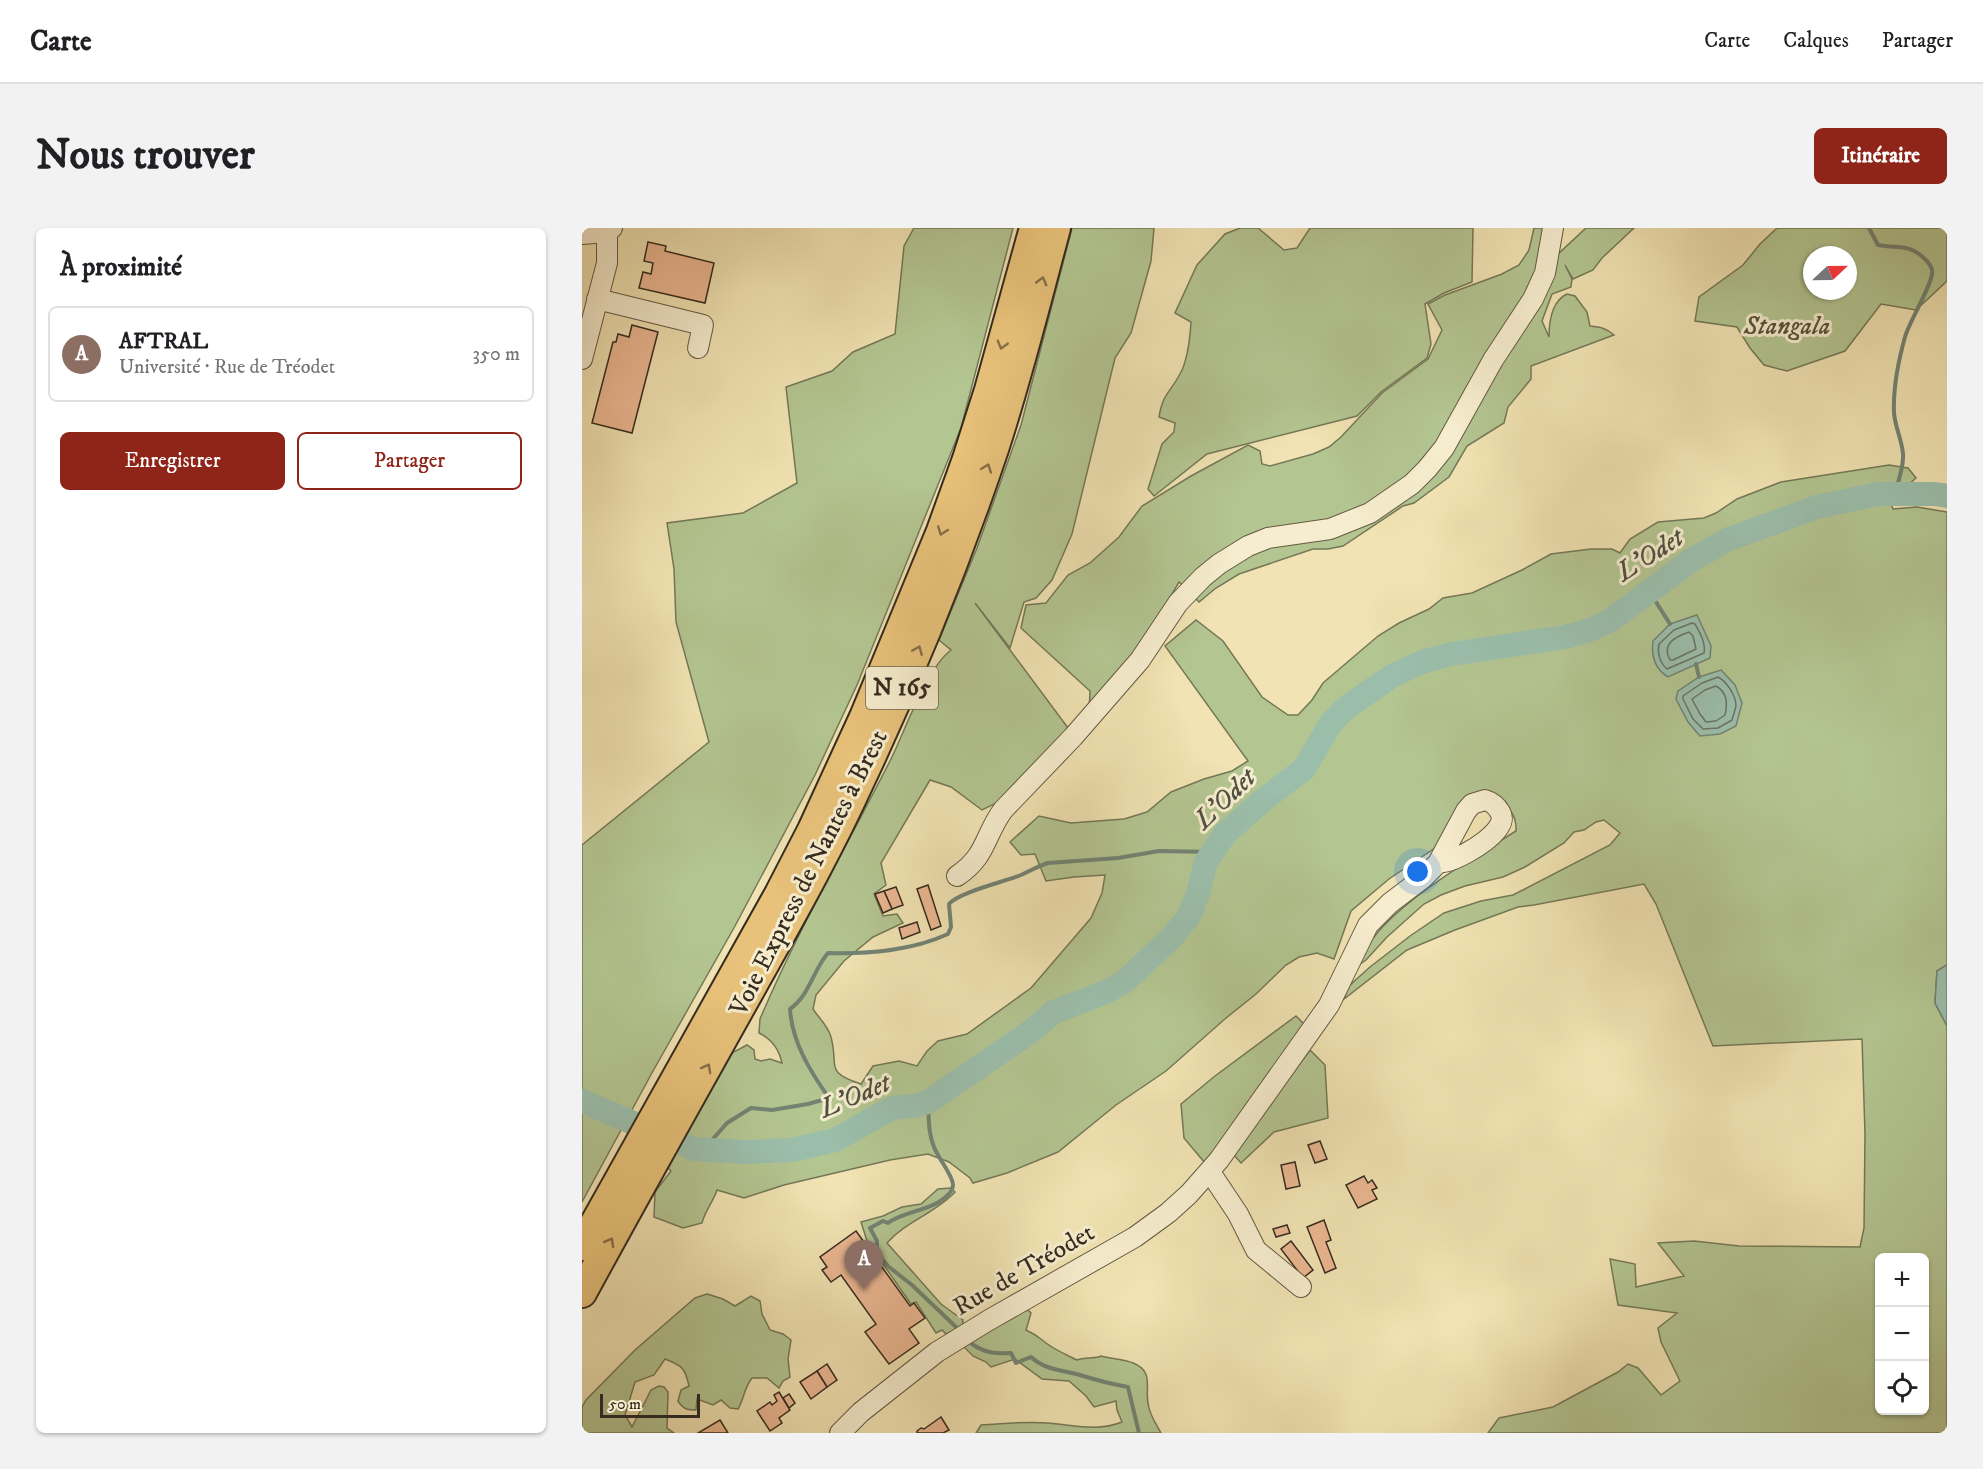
<!DOCTYPE html>
<html lang="fr">
<head>
<meta charset="utf-8">
<style>
  body { margin:0; font-family:"IM FELL DW Pica",serif; background:#f2f2f2; color:#202124 }
  .controls { position:absolute; right:18px; bottom:18px; display:grid; overflow:hidden; border-radius:9px; box-shadow:0 2px 4px #0004 }
  .controls button { width:54px; height:54px; display:grid; place-items:center; padding:0; border:0; border-bottom:2px solid #e0e0e0; background:#fff; color:#202124; font:30px sans-serif }
  .compass { position:absolute; left:1221px; top:18px; width:54px; height:54px; border-radius:50%; background:#fff; box-shadow:0 2px 4px #0004; rotate:68deg }
  .scale { position:absolute; left:18px; bottom:15px; width:100px; box-sizing:border-box; padding-left:6px; border:3px solid #352b1f; border-top:0; font-size:16px; line-height:21px; white-space:nowrap; color:#352b1f; -webkit-text-stroke:4px #f6edce; paint-order:stroke }
  .you { position:absolute; left:836px; top:644px; width:21px; height:21px; margin:-15px; border:4px solid #fff; border-radius:50%; background:#1a73e8; box-shadow:0 0 0 9px #1a73e833 }
  .badge { display:grid; place-items:center; width:39px; height:39px; border-radius:50%; background:#8f2418; color:#fff; font-size:20px; font-weight:700 }
  .pin { position:absolute; translate:-50% -50px; filter:drop-shadow(0 2px 3px #0008) }
  .pin::after { content:''; position:absolute; top:32px; width:21px; height:18px; background:inherit; clip-path:polygon(0 0,100% 0,50% 100%) }
  .list { margin:0; padding:0; list-style:none }
  h2 { display:flex; justify-content:space-between; align-items:center; height:78px; margin:0; padding:0 24px; font-size:26px }
  h2 small { font-size:20px; font-weight:400; color:#757577 }
  .list li { display:grid; grid-template-columns:39px 1fr auto; gap:18px; align-items:center; box-sizing:border-box; height:96px; margin:0 12px 12px; padding:0 12px; border:2px solid #e0e0e0; border-radius:9px }
  .list b { display:block; font-size:22px; white-space:nowrap }
  .list p { margin:0; font-size:20px; white-space:nowrap; color:#757577 }
  .list em { font-size:20px; font-style:normal; color:#757577 }
  .actions { display:flex; gap:12px; padding:18px 24px }
  .actions a { flex:1; padding:14px 0; border:2px solid #8f2418; border-radius:9px; text-align:center; font-size:21px; color:#8f2418 }
  .actions .main { background:#8f2418; color:#fff }
  .icon { flex:none; width:33px; height:33px; fill:none; stroke:currentColor; stroke-width:2; stroke-linecap:round; stroke-linejoin:round }
  .map { position:relative; flex:none; width:1365px; height:1205px; overflow:hidden; border-radius:9px }
  header { display:flex; align-items:center; gap:36px; box-sizing:border-box; height:84px; padding:0 30px; background:#fff; border-bottom:2px solid #e0e0e0 }
  header strong { font-size:28px }
  nav { display:flex; gap:33px; margin-inline-start:auto; font-size:21px }
  .intro { display:flex; align-items:center; justify-content:space-between; box-sizing:border-box; height:144px; padding:0 36px }
  h1 { margin:0; font-size:42px }
  .button { padding:15px 27px; border-radius:9px; background:#8f2418; color:#fff; font-size:21px; font-weight:700 }
  main { display:flex; gap:36px; padding:0 36px }
  aside { flex:1; background:#fff; border-radius:9px; box-shadow:0 2px 4px #0004 }
  .map>svg:first-child { display:block }
  .green { fill:#b3c591; stroke:#747858; stroke-width:1.5; fill-rule:evenodd }
  .water { fill:#9bbeab; stroke:#728373; stroke-width:1.5 }
  .lines { fill:none; stroke-linecap:round; stroke-linejoin:round }
  .shore { stroke:#687465; stroke-width:1.5 }
  .stream { stroke:#728373; stroke-width:4 }
  .river { stroke:#9bbeab; stroke-width:24 }
  .building { fill:#ebb792; stroke:#352b1f; stroke-width:1.5 }
  .minor-casing { stroke:#645944; stroke-width:22 }
  .highway-casing { stroke:#352b1f; stroke-width:32 }
  .minor { stroke:#f6edce; stroke-width:20 }
  .highway { stroke:#e8c27a; stroke-width:28 }
  .oneway { stroke:#866f48 }
  .labels { text-anchor:middle; dominant-baseline:central; stroke-width:6; stroke-linejoin:round; paint-order:stroke }
  .shield { fill:#f6edce; stroke:#6f6554; stroke-width:1.5 }
  .shield-label { font-size:24px; font-weight:bold; fill:#352b1f }
  .park-label { font-size:26px; font-style:italic; fill:#54523c; stroke:#f6edce }
  .street-label { font-size:26px; fill:#352b1f; stroke:#f6edce }
  .water-label { font-size:27px; font-style:italic; fill:#4e5042; stroke:#f6edce }
</style>
</head>
<body>
<header>
<strong>Carte</strong>
<nav><a>Carte</a><a>Calques</a><a>Partager</a></nav>
</header>
<div class="intro"><h1>Nous trouver</h1><a class="button">Itinéraire</a></div>
<main>
<aside>
<h2>À proximité<small></small></h2>
<ul class="list">
<li><span class="badge" style="background:#8d6e63">A</span><div><b>AFTRAL</b><p>Université · Rue de Tréodet</p></div><em>350 m</em></li>
</ul>
<div class="actions"><a class="main">Enregistrer</a><a>Partager</a></div>
</aside>
<div class="map">
<svg width="1365" height="1205" viewBox="0 0 1365 1205">
  <rect width="100%" height="100%" fill="#f1e3b3"/>
  <filter id="stains"><feTurbulence type="fractalNoise" baseFrequency=".00333" numOctaves="4"/><feColorMatrix values="0 0 0 0 .2 0 0 0 0 .09 0 0 0 0 .02 0 0 0 .5 -.17"/></filter>
  <radialGradient id="worn" r=".72"><stop offset=".6" stop-color="#630" stop-opacity="0"/><stop offset="1" stop-color="#630" stop-opacity=".3"/></radialGradient>
  <g class="green">
    <polygon points="332,0 431,0 379,200 275,457 233,547 153,698 71,843 0,974 0,617 127,514 94,394 92,341 85,295 161,285 215,255 204,159 250,143 271,124 313,106 322,18"/>
    <path d="M 490,0 L 572,0 L 569,33 L 549,105 L 533,130 L 490,306 L 470,352 L 454,370 L 442,374 L 428,420 L 393,375 L 489,504 L 427,569 L 400,582 L 369,559 L 348,552 L 299,635 L 304,657 L 292,666 L 301,688 L 315,686 L 321,695 L 291,709 L 262,733 L 234,767 L 231,781 C 236,789 247,799 249,809 C 257,839 242,844 279,856 L 291,838 L 317,833 L 335,838 L 345,823 L 356,813 L 385,806 L 449,760 L 509,690 L 520,665 L 523,647 L 492,649 L 464,653 L 453,626 L 439,627 L 428,614 L 457,588 L 489,595 L 542,591 L 565,584 L 589,564 L 622,551 L 650,543 L 666,533 L 583,418 L 614,392 L 641,413 L 680,469 L 706,487 L 716,487 L 730,472 L 741,455 L 796,408 L 817,395 L 847,381 L 861,370 L 890,365 L 940,342 L 969,326 L 1009,321 L 1030,321 L 1038,325 L 1048,311 L 1076,294 L 1122,290 L 1134,285 L 1155,271 L 1199,254 L 1307,237 L 1326,240 L 1334,250 L 1308,273 L 1311,281 L 1335,279 L 1365,284 L 1365,737 L 1355,743 L 1353,775 L 1365,798 L 1365,1205 L 906,1205 L 917,1190 L 971,1179 L 1036,1144 L 1046,1136 L 1056,1140 L 1079,1167 L 1098,1153 L 1079,1114 L 1076,1100 L 1095,1085 L 1036,1077 L 1028,1031 L 1053,1036 L 1054,1059 L 1102,1048 L 1076,1015 L 1112,1013 L 1157,1018 L 1278,1019 L 1282,1000 L 1283,906 L 1280,811 L 1131,818 L 1074,676 L 1062,656 L 952,677 L 936,679 L 873,702 L 825,722 L 762,771 L 767,758 L 788,739 L 828,708 L 862,685 L 899,673 L 931,667 L 1028,617 L 1038,605 L 1022,592 L 1014,594 L 1002,602 L 992,604 L 982,615 L 943,639 L 921,649 L 883,658 L 859,667 L 842,676 L 805,709 L 784,732 L 778,736 C 788,688 893,629 934,603 C 935,583 924,578 909,568 L 853,620 L 807,651 L 769,683 L 752,731 L 735,725 L 717,729 L 704,737 L 674,766 L 644,790 L 584,843 L 534,877 L 476,924 L 425,945 L 391,955 L 388,950 L 367,934 L 346,926 L 308,932 L 202,957 L 162,970 L 135,962 C 131,974 123,983 120,995 L 101,1000 L 72,989 L 73,964 L 89,943 L 85,939 L 146,827 L 165,817 L 172,822 L 173,831 L 179,833 L 188,831 L 200,835 C 197,821 190,811 177,805 L 178,791 C 216,701 266,616 310,529 C 324,500 345,440 369,422 L 357,412 L 395,320 L 439,197 ZM 1298,1030 L 1342,1030 L 1342,1182 L 1298,1182 Z"/>
    <path d="M 658,0 L 676,0 L 702,22 L 715,20 L 728,0 L 891,0 L 890,54 L 862,65 L 843,76 L 849,116 L 845,130 L 799,164 L 775,188 L 625,226 L 572,268 L 566,261 L 580,216 L 592,204 L 593,195 L 577,189 C 581,165 588,165 598,146 C 606,132 608,110 609,94 L 593,85 L 615,37 L 643,6 Z"/>
    <path d="M 952,0 L 967,0 L 966,29 L 977,25 L 1004,0 L 1052,0 L 1020,30 L 1011,42 L 991,51 L 983,37 L 990,51 L 989,59 L 970,66 L 960,93 L 967,109 C 967,94 970,73 985,66 L 993,68 L 1005,84 L 1008,98 C 1018,99 1024,100 1032,107 L 949,138 L 949,151 L 926,179 L 922,195 L 885,218 L 867,249 L 832,275 L 821,278 L 761,318 L 746,321 L 731,321 L 657,346 L 634,360 L 617,374 L 597,354 L 566,407 L 507,484 L 508,463 L 439,400 L 444,377 L 464,375 L 486,347 L 508,335 L 537,309 L 560,278 L 609,248 L 666,217 L 678,223 L 680,236 L 688,238 L 731,226 L 747,219 L 759,209 L 800,165 L 846,131 L 860,102 L 846,76 L 863,67 L 920,46 L 937,37 L 947,22 Z"/>
    <path d="M 1195,0 L 1365,0 L 1365,53 L 1334,82 L 1299,76 L 1263,123 L 1205,143 L 1182,137 L 1168,120 L 1155,99 L 1113,93 L 1117,69 L 1161,37 L 1178,16 ZM 1230,27 L 1266,27 L 1266,63 L 1230,63 Z"/>
    <polygon points="714,788 723,797 686,852 623,935 602,910 599,876 633,848"/>
    <polygon points="728,822 743,837 746,890 692,904 659,935 651,926"/>
    <path d="M 369,960 L 373,964 C 354,985 324,993 305,1015 L 359,1076 L 381,1092 L 380,1099 L 364,1106 L 360,1102 L 354,1105 L 334,1074 L 329,1076 L 285,1013 L 279,994 L 301,988 L 320,979 L 339,976 L 356,961 Z"/>
    <path d="M 125,1066 L 141,1071 L 153,1078 L 169,1068 L 178,1073 L 180,1086 L 188,1102 L 201,1106 L 209,1112 L 206,1131 L 208,1149 L 201,1153 L 197,1160 L 185,1150 L 170,1150 C 162,1160 162,1171 156,1181 L 148,1180 L 139,1172 L 131,1177 L 115,1171 L 114,1182 C 105,1182 101,1181 96,1173 L 99,1162 L 107,1158 C 103,1139 100,1138 83,1131 L 72,1147 L 53,1154 L 43,1187 L 50,1199 L 69,1162 L 77,1158 L 82,1159 L 86,1164 L 85,1200 L 92,1205 L 0,1205 L 0,1179 L 4,1172 L 53,1122 L 113,1070 Z"/>
    <path d="M 446,1082 L 449,1085 L 444,1102 C 455,1107 456,1109 464,1115 C 473,1122 485,1127 495,1132 C 503,1129 514,1131 519,1128 C 529,1131 541,1131 551,1135 C 572,1143 563,1159 566,1175 C 567,1186 574,1196 579,1205 L 394,1205 L 399,1197 C 421,1196 443,1193 465,1195 C 492,1197 515,1204 540,1194 L 535,1182 L 534,1173 L 512,1179 L 504,1168 L 487,1153 L 460,1151 L 433,1131 L 409,1139 L 404,1134 L 391,1128 L 381,1118 L 433,1086 Z"/>
  </g>
  <g class="water">
    <path d="M 1115,387 L 1129,418 L 1128,430 L 1086,449 C 1073,441 1069,428 1071,413 L 1088,396 Z"/>
    <polygon points="1139,442 1153,457 1160,475 1154,498 1138,506 1118,508 1106,494 1094,471 1096,463 1117,449"/>
    <polygon points="1365,737 1365,798 1353,775 1355,743"/>
  </g>
  <g class="lines">
    <g class="shore">
      <path d="M 1110,395 L 1113,396 C 1118,405 1124,415 1122,425 L 1085,441 C 1078,435 1075,425 1077,416 L 1092,402 Z"/>
      <path d="M 1107,404 L 1111,408 L 1114,421 L 1091,432 L 1088,432 C 1079,416 1093,409 1107,404 Z"/>
      <path d="M 1136,449 C 1144,453 1154,467 1154,478 C 1153,482 1151,488 1150,492 L 1136,500 L 1121,501 L 1111,491 L 1101,471 L 1101,468 L 1120,455 Z"/>
      <path d="M 1134,458 C 1145,464 1146,475 1143,487 L 1134,493 L 1124,494 L 1118,486 L 1110,471 L 1123,462 Z"/>
    </g>
    <g class="stream">
      <path d="M 1287,0 L 1296,17 C 1316,21 1326,15 1343,31 C 1346,34 1349,37 1350,42 C 1353,53 1327,93 1323,109 C 1316,134 1311,159 1312,185 C 1313,199 1320,212 1321,226 C 1322,239 1316,253 1313,266"/>
      <polyline points="1067,363 1088,396"/>
      <polyline points="1114,436 1117,449"/>
      <path d="M 346,874 C 347,889 346,905 352,919 C 356,930 370,946 371,956 C 372,963 363,970 357,974 C 342,983 319,985 306,995 L 301,993 L 288,1000 L 295,1013 L 295,1020 L 298,1029 L 307,1039 L 330,1057 L 374,1099"/>
      <path d="M 122,921 L 145,895 L 169,880 L 190,882 L 226,876 L 247,870 C 228,843 210,814 208,781 C 228,767 231,742 246,725 C 287,726 329,723 366,706 L 369,699 L 367,676 C 377,664 422,654 439,647 C 448,643 456,638 466,635 L 536,630 L 577,623 L 631,624"/>
      <path d="M 390,1116 C 403,1125 413,1126 429,1125 L 434,1135 L 449,1129 C 463,1142 480,1142 498,1147 C 514,1152 529,1156 546,1159 L 557,1205"/>
    </g>
    <polyline class="river" points="0,873 112,921 163,924 210,922 253,912 310,880 332,878 346,874 448,804 472,784 524,764 542,754 555,742 591,708 607,688 616,665 624,634 642,607 681,572 722,541 749,495 765,479 810,448 840,434 869,426 983,409 1008,402 1029,392 1111,331 1147,311 1235,279 1296,266 1353,266 1365,268"/>
  </g>
  <g class="building">
    <polygon points="66,14 84,18 83,23 132,35 123,75 57,60 61,44 69,46 71,35 62,33"/>
    <polygon points="50,97 76,104 50,205 10,195 31,114 34,114 36,106 47,109"/>
    <polygon points="346,657 359,698 349,702 335,661"/>
    <polygon points="314,659 321,677 310,681 302,663"/>
    <polygon points="302,663 310,681 301,685 293,666"/>
    <polygon points="335,694 338,704 320,711 317,700"/>
    <polygon points="738,913 745,931 733,935 726,917"/>
    <polygon points="713,934 718,958 704,961 699,937"/>
    <polygon points="782,948 786,955 790,952 795,960 790,962 795,971 776,980 764,957"/>
    <polygon points="742,992 749,1012 744,1014 754,1040 743,1045 725,999"/>
    <polygon points="705,997 708,1005 694,1009 691,1001"/>
    <polygon points="274,1003 328,1078 332,1075 343,1090 327,1101 337,1115 307,1136 283,1104 294,1096 259,1047 249,1054 240,1042 245,1039 238,1029"/>
    <polygon points="709,1013 731,1042 721,1050 699,1021"/>
    <polygon points="245,1136 255,1152 245,1159 235,1143"/>
    <polygon points="235,1143 245,1159 229,1171 218,1154"/>
    <polygon points="197,1164 208,1182 197,1190 200,1195 188,1203 175,1183 188,1174 190,1177 195,1173 192,1167"/>
    <polygon points="207,1166 213,1175 207,1180 201,1170"/>
    <polygon points="359,1189 367,1202 361,1205 335,1205 335,1203 339,1200 342,1201"/>
    <polygon points="138,1192 146,1205 116,1205"/>
  </g>
  <g class="lines">
    <defs>
      <g id="minor">
        <polyline points="0,6 25,4 30,0"/>
        <polyline points="15,71 121,97 116,120"/>
        <polyline points="0,131 25,35 25,4"/>
        <path d="M 375,648 C 405,628 402,608 421,582 L 491,509 L 558,432 L 596,375 L 621,349 L 637,336 L 666,318 L 686,310 L 748,301 L 788,285 L 830,256 L 845,241 L 862,220 L 911,132 L 951,71 L 963,45 L 971,0"/>
        <polyline points="628,944 656,986 674,1022 719,1059"/>
        <path d="M 258,1205 L 279,1184 L 355,1124 L 407,1092 L 553,1009 L 586,985 L 607,966 L 637,932 L 747,777 L 786,697 L 808,675 L 841,650 L 856,635 L 884,583 L 890,576 L 903,572 C 910,574 914,577 918,584 C 929,602 884,627 869,632 C 865,634 860,634 856,635"/>
      </g>
      <g id="highway">
        <polyline points="0,1018 197,666 230,602 282,489 359,303 385,231 407,162 452,0"/>
        <path d="M 0,1065 C 58,958 118,852 177,746 C 212,683 248,619 278,553 C 329,445 374,334 412,221 C 436,148 454,74 474,0"/>
      </g>
    </defs>
    <use href="#minor" class="minor-casing"/>
    <use href="#highway" class="highway-casing"/>
    <use href="#minor" class="minor"/>
    <use href="#highway" class="highway"/>
  </g>
  <defs><path id="oneway-chevron" d="M-2-3.5L2.5 0L-2 3.5" fill="none" stroke-width="1.6" stroke-linecap="round" stroke-linejoin="round" transform="scale(1.5)"/></defs>
  <g class="oneway">
    <use href="#oneway-chevron" transform="translate(460 53) rotate(-75)"/>
    <use href="#oneway-chevron" transform="translate(420 117) rotate(106)"/>
    <use href="#oneway-chevron" transform="translate(405 240) rotate(-70)"/>
    <use href="#oneway-chevron" transform="translate(360 303) rotate(111)"/>
    <use href="#oneway-chevron" transform="translate(336 422) rotate(-67)"/>
    <use href="#oneway-chevron" transform="translate(125 840) rotate(-61)"/>
    <use href="#oneway-chevron" transform="translate(28 1014) rotate(-61)"/>
  </g>
  <g class="labels">
    <rect class="shield" x="284" y="439" width="72" height="42" rx="4.5"/>
    <g class="shield-label">
      <text x="320" y="460">N 165</text>
    </g>
    <g class="park-label">
      <text x="1205" y="98">Stangala</text>
    </g>
    <g class="street-label">
      <text transform="translate(227 645) rotate(-63)">Voie Express de Nantes à Brest</text>
      <text transform="translate(442 1042) rotate(-30)">Rue de Tréodet</text>
    </g>
    <g class="water-label">
      <text transform="translate(1068 327) rotate(-33)">L'Odet</text>
      <text transform="translate(643 571) rotate(-44)">L'Odet</text>
      <text transform="translate(273 868) rotate(-23)">L'Odet</text>
    </g>
  </g>
  <rect width="100%" height="100%" filter="url(#stains)"/>
  <rect width="100%" height="100%" fill="url(#worn)"/>
</svg>
<div class="controls">
<button>+</button>
<button>−</button>
<button><svg class="icon" aria-label="locate" viewBox="0 0 24 24"><circle cx="12" cy="12" r="6"/><path d="M12 2v4M12 18v4M2 12h4M18 12h4"/></svg></button>
</div>
<svg class="compass" viewBox="-18 -18 36 36"><path d="M0-13l5 13h-10z" fill="#e53935"/><path d="M0 13l5-13h-10z" fill="#757577"/></svg>
<div class="scale">50 m</div>
<div class="you"></div>
<div class="pin badge" style="left:282px;top:1062px;background:#8d6e63">A</div>
</div>
</main>
</body>
</html>
